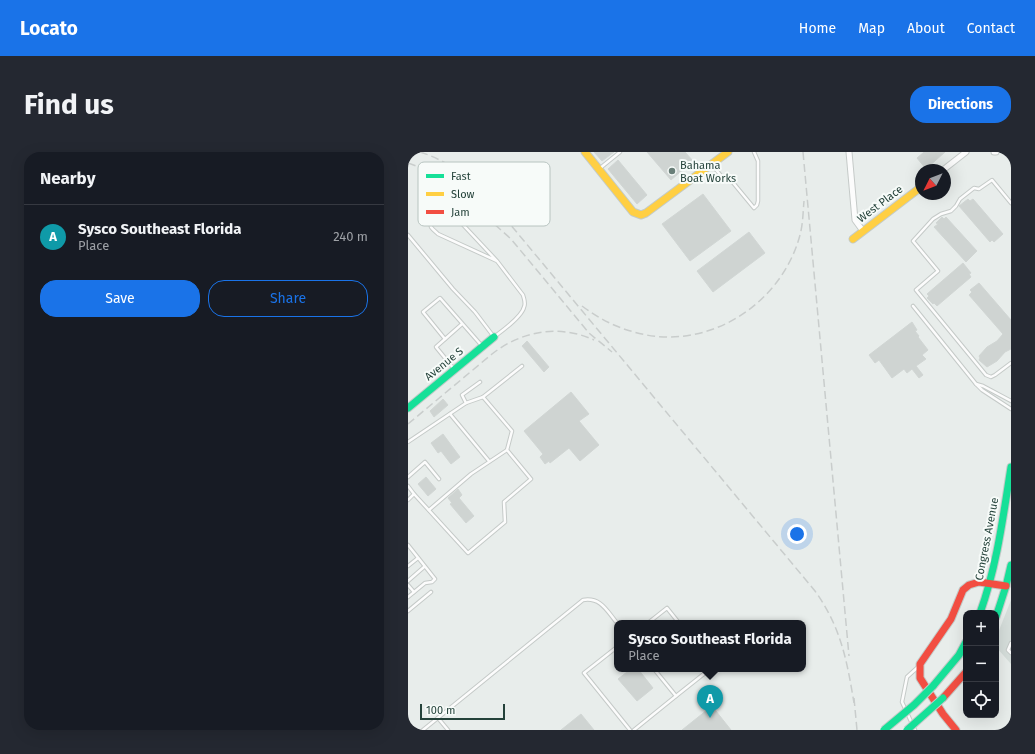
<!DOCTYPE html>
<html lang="en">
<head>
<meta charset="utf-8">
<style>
  body { margin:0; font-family:"Fira Sans",sans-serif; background:#242831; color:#f1f3f6 }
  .controls { position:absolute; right:12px; bottom:12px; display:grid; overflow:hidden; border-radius:8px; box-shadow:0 4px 16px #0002 }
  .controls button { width:36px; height:36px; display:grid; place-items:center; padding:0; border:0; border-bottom:1px solid #363941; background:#171b24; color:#f1f3f6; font:20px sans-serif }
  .compass { position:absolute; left:507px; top:12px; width:36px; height:36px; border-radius:50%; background:#171b24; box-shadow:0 4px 16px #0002; rotate:228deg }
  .scale { position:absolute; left:12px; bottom:10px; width:85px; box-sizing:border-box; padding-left:4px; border:2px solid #24423a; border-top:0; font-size:11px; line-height:14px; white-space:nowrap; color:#24423a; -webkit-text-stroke:3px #f7fbf9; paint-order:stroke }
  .you { position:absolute; left:389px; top:382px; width:14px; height:14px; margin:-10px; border:3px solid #fff; border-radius:50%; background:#1a73e8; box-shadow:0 0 0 6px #1a73e833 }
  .badge { display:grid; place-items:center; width:26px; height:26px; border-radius:50%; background:#1a73e8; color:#fff; font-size:13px; font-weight:700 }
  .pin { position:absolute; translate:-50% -33px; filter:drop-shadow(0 1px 2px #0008) }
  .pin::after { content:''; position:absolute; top:21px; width:14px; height:12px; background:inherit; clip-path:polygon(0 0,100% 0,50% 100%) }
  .popup { position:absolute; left:206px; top:468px; width:192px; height:52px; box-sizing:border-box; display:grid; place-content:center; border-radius:8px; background:#171b24; filter:drop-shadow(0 1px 3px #0005); font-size:13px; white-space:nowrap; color:#9ea1a6 }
  .popup b { font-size:15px; color:#f1f3f6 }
  .popup::after { content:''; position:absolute; left:50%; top:100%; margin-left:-8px; border:8px solid transparent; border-top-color:#171b24 }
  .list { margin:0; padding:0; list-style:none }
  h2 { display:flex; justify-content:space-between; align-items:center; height:52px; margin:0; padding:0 16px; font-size:17px }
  h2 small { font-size:13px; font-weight:400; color:#9ea1a6 }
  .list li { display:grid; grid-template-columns:26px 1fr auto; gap:12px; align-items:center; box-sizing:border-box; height:64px; padding:0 16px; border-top:1px solid #363941 }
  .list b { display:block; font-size:15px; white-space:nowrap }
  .list p { margin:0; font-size:13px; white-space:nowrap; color:#9ea1a6 }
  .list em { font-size:13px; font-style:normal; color:#9ea1a6 }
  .actions { display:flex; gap:8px; padding:12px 16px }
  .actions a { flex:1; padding:9px 0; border:1px solid #1a73e8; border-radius:16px; text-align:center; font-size:14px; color:#1a73e8 }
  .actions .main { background:#1a73e8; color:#fff }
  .icon { flex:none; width:22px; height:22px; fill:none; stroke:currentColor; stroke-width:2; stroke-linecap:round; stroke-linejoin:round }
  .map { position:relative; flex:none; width:603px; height:578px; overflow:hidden; border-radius:16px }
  header { display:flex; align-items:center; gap:24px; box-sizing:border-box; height:56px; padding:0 20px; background:#1a73e8; color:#fff }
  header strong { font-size:19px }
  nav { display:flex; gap:22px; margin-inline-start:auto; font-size:14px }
  .intro { display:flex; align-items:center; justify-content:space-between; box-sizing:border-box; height:96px; padding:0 24px }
  h1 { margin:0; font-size:28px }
  .button { padding:10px 18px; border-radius:16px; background:#1a73e8; color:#fff; font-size:14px; font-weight:700 }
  main { display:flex; gap:24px; padding:0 24px }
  aside { flex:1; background:#171b24; border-radius:16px; box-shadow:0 4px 16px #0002 }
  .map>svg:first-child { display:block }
  .built { fill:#d6dedb }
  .building { fill:#cfd4d2; stroke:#d1d6d4 }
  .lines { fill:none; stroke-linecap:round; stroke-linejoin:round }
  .lane-casing { stroke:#c5cac8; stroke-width:4.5 }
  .street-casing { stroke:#c5cac8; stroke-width:7 }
  .fast-casing { stroke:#c3cbc8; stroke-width:9 }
  .slow-casing { stroke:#c3cbc8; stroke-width:9 }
  .jam-casing { stroke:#c3cbc8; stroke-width:9 }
  .lane { stroke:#fcfcfc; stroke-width:2.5 }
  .street { stroke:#fcfcfc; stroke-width:5 }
  .fast { stroke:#16e098; stroke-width:7 }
  .slow { stroke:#ffcf43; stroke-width:7 }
  .jam { stroke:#f24e42; stroke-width:7 }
  .rail { stroke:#c9cdcc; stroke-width:1.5; stroke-dasharray:8 4; stroke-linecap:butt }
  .fast-bridge-casing { stroke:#c3cbc8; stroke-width:9; stroke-linecap:butt }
  .fast-bridge { stroke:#16e098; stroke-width:7 }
  .poi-dot { fill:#697e78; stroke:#f7fbf9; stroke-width:1.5 }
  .labels { text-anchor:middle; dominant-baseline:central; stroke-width:4; stroke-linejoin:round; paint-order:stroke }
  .poi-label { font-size:11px; fill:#24423a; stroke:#f7fbf9; text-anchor:start }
  .street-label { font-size:11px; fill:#24423a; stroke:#f7fbf9 }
  .key { fill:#f7fbf9; stroke:#b8c4c0; stroke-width:1 }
  .key-label { font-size:11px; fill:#24423a }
</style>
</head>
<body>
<header>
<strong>Locato</strong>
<nav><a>Home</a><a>Map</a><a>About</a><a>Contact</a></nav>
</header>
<div class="intro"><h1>Find us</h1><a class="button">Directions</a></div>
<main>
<aside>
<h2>Nearby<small></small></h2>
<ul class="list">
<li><span class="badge" style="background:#0f9aa8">A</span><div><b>Sysco Southeast Florida</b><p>Place</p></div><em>240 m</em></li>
</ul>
<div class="actions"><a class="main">Save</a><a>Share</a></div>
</aside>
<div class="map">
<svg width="603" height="578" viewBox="0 0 603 578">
  <rect width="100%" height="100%" fill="#e8edeb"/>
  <polygon class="built" points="603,448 603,512 588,495 588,486"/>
  <g class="building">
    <polygon points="186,0 206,0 194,9"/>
    <polygon points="239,0 277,0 285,9 263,28"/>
    <polygon points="516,0 537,0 518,17 509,6"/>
    <polygon points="210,8 239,43 229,52 200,17"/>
    <polygon points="295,42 323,79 282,109 254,72"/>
    <polygon points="560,47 562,49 565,47 595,82 586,90 584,88 582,90 551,54"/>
    <circle cx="61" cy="62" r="9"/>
    <polygon points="534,65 536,67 538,65 569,99 558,110 526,75 530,72 528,71"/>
    <polygon points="341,80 357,101 305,140 289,119"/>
    <polygon points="555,111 563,121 561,122 563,125 529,154 526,151 525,152 519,146 521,144 519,142"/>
    <polygon points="571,131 603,168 603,197 597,200 589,209 579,215 571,208 572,206 571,204 579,195 589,189 595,182 561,143 564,140 562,138"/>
    <polygon points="504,170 509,178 507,179 511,184 510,185 520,198 514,203 518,207 508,214 515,223 511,226 504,217 499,221 496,217 484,226 471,208 467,211 461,203"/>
    <polygon points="119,189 141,215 136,220 114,194"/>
    <polygon points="163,240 181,262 171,269 191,293 172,309 161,296 142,311 141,309 137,312 132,305 135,302 116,279"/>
    <polygon points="35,247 40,253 26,265 22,259"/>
    <polygon points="35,282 52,305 43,312 33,299 30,301 23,291"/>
    <polygon points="18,325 28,337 20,344 10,332"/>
    <polygon points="50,337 54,343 51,346 66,364 58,371 42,352 44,351 40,346"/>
    <polygon points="216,517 230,517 245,536 229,549 210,527 219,520"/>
    <polygon points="304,554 323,578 274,578"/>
    <polygon points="173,562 186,578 153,578"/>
  </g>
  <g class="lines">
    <defs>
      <g id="lane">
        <polyline points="305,14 314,25 322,27 346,56 349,53 350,49 350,9 346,0"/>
        <polyline points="191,17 212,0"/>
        <polyline points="603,51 584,28 571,37 566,36 552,47 548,54 543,59 533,62 525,67 505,89 530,119 508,138 578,223 583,225 587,223 603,211"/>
        <path d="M 0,83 L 45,137 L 67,160 L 86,185 C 94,179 114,165 116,155 C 118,151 116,147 115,143 L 89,109 L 43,60 C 40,59 36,56 33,56 C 25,56 21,68 23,75 C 25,78 28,80 30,82 L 89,109"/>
        <polyline points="505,154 568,232 574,238 603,257"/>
        <polyline points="37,187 15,160 32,146 74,194"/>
        <polyline points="46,217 28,195 54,172"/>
        <polyline points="568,232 575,234 603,249"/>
        <polyline points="75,245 114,214"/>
        <polyline points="42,262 81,309"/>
        <polyline points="0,290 58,251 54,243 72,230"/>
        <polyline points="0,325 17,310 31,327"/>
        <polyline points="0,334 6,342 0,348"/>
        <polyline points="6,342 60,401 97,370 96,350 123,327 99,298 104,279 75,245 58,251"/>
        <polyline points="21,358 63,322 99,298"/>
        <polyline points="0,393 27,427 24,430 17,431 0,445"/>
        <polyline points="0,414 10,406"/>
        <polyline points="0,429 16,415"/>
        <polyline points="0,433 6,440"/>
        <polyline points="0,459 23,440"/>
        <polyline points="240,471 259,456 271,471"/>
        <polyline points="603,491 600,498 603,501"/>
        <polyline points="209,495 176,521 222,578"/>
        <polyline points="268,544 302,517"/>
        <polyline points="30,566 40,578"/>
        <path d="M 15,578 L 175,448 C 193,445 199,459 209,471"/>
        <polyline points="226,578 268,544 246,517"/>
        <polyline points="507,578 494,550 499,525 510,515"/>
      </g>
      <g id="street">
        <polyline points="441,0 447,68 455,79"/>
        <polyline points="586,0 588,0"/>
        <polyline points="535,18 558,0"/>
      </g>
      <g id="fast">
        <polyline points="0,256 86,185"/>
        <path d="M 572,461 C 589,414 595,365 603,315"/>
        <polyline points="588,465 598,434 603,413"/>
        <polyline points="525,534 551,503 558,490"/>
      </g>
      <g id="slow">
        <polyline points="177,0 225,60 233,63 238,61 320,0"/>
        <polyline points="445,87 513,35"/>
      </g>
      <g id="jam">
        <polyline points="535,546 558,520"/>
        <polyline points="548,578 535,562 512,526 512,512 543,467 555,438 561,433 571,430 598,434"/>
      </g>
    </defs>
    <use href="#lane" class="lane-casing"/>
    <use href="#street" class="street-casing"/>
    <use href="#fast" class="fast-casing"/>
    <use href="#slow" class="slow-casing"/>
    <use href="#jam" class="jam-casing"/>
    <use href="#lane" class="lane"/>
    <use href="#street" class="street"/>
    <use href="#fast" class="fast"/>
    <use href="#slow" class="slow"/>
    <use href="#jam" class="jam"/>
    <g class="rail">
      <path d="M 12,0 C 37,8 59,23 77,42 L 407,439 C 433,475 439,509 446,551"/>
      <polyline points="395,0 441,504"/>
      <polyline points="0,11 19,18 41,30 73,60 103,87 181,181 204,200"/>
      <path d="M 174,154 C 190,166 207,175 226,180 C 297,201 373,154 392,83 C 395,72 395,60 396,49"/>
      <path d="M 0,272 L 84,202 C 113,179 152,172 186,188"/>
      <polyline points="446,546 449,578"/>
    </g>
    <defs>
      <g id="fast-bridge">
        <polyline points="476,578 506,553 525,534"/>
        <polyline points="499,578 535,546"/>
      </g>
    </defs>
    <use href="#fast-bridge" class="fast-bridge-casing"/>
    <use href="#fast-bridge" class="fast-bridge"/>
  </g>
  <circle class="poi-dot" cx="264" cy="19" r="4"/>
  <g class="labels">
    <g class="poi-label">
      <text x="272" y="13">Bahama<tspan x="272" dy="13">Boat Works</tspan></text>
    </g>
    <g class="street-label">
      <text transform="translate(472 52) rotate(-37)">West Place</text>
      <text transform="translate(36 212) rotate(-39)">Avenue S</text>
      <text transform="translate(579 387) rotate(-79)">Congress Avenue</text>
    </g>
  </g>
  <rect x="10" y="10" width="132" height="64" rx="6" class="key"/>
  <rect x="18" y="22" width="18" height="4" fill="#16e098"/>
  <rect x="18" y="40" width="18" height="4" fill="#ffcf43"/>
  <rect x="18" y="58" width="18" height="4" fill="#f24e42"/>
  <g class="key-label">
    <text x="43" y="28">Fast</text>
    <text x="43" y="46">Slow</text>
    <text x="43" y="64">Jam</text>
  </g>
</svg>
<div class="controls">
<button>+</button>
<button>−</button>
<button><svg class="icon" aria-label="locate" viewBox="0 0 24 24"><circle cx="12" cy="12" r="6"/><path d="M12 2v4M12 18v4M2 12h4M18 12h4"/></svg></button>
</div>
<svg class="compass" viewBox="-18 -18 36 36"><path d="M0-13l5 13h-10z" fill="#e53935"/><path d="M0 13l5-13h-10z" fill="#9ea1a6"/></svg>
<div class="scale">100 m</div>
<div class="you"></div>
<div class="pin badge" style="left:302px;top:566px;background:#0f9aa8">A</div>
<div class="popup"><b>Sysco Southeast Florida</b>Place</div>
</div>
</main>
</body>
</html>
